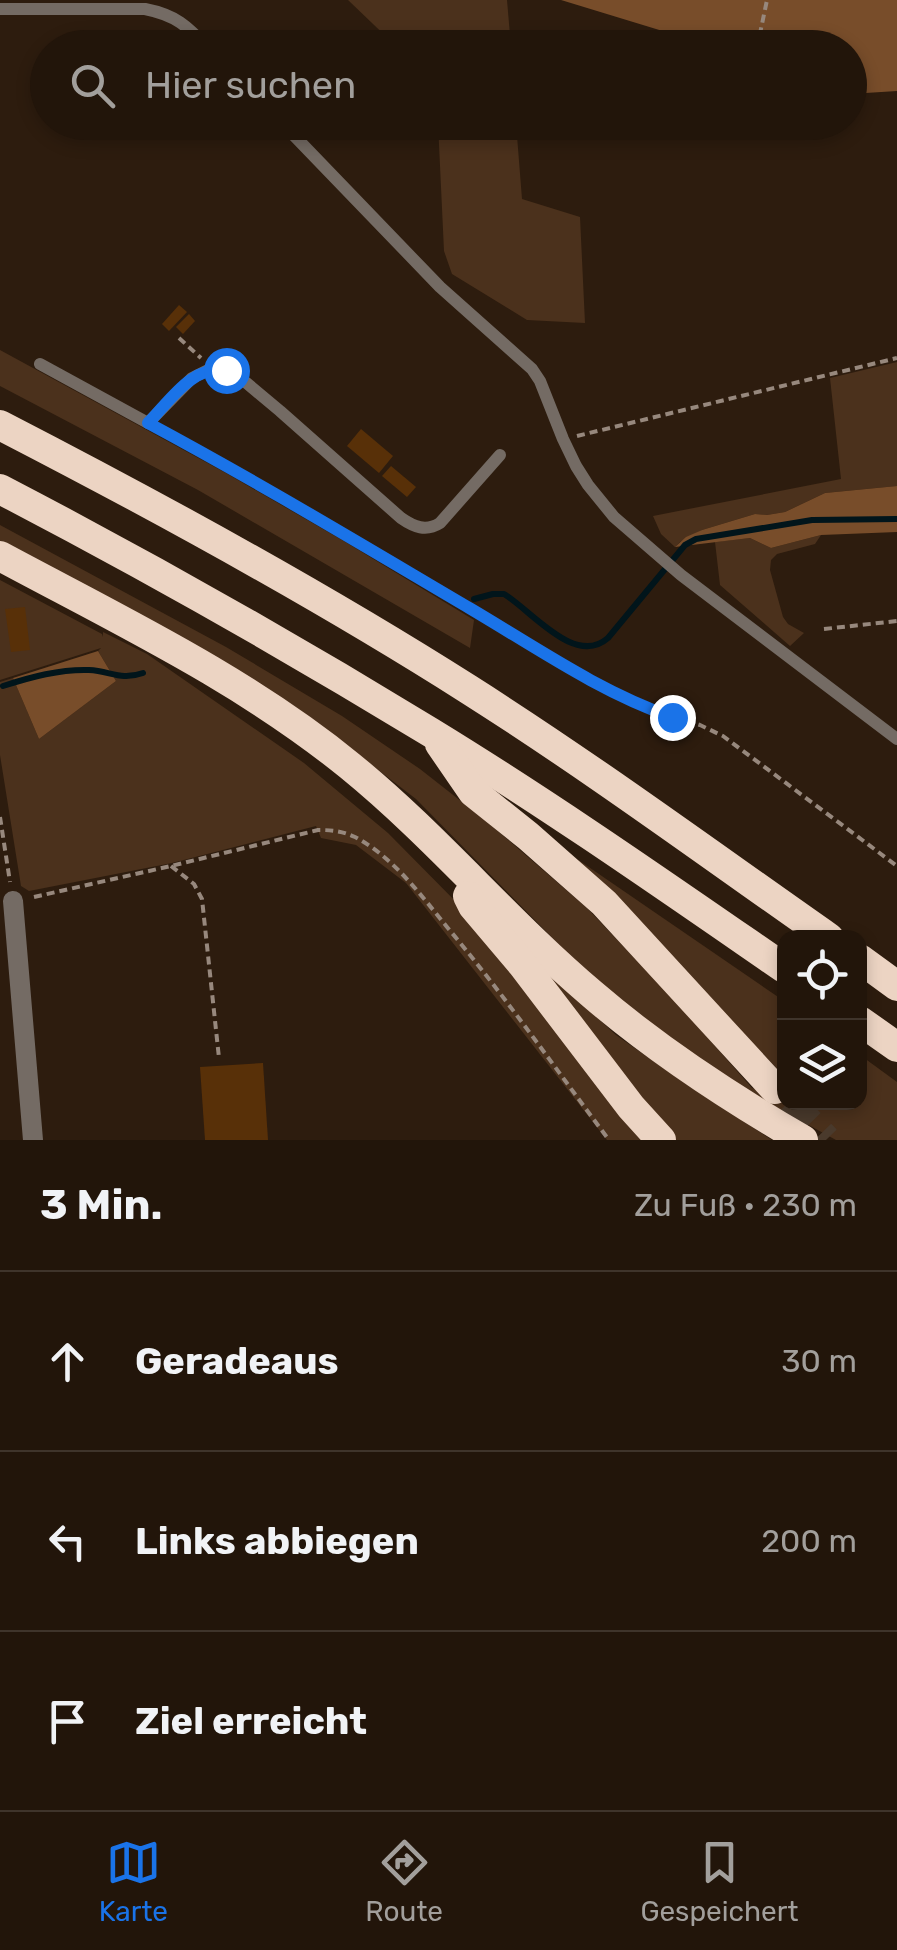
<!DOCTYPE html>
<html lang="de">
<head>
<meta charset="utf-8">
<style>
  body { margin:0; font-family:Rubik,sans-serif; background:#2a1e13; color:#f1f3f6 }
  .controls { position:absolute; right:30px; bottom:30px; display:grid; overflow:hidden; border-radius:20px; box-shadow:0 5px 15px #0003 }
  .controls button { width:90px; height:90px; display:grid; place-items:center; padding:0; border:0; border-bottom:2px solid #3f342b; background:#22150a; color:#f1f3f6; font:50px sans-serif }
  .stop { position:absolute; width:30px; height:30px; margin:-22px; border:8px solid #1a73e8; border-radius:50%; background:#fff }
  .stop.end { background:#1a73e8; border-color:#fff; box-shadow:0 2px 10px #0008 }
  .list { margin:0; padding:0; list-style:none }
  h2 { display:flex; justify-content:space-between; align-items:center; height:130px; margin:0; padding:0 40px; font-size:42px }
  h2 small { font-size:32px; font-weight:400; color:#a29f9c }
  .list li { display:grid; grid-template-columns:65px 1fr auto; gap:30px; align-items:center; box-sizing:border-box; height:180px; padding:0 40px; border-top:2px solid #3f342b }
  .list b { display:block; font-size:38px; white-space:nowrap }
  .list em { font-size:32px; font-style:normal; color:#a29f9c }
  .icon { flex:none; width:55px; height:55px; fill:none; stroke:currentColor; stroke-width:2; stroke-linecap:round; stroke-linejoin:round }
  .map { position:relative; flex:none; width:897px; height:1140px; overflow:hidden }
  .search { position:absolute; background:#22150a; box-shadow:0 5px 15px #0003; left:30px; right:30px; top:30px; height:110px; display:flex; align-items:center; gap:25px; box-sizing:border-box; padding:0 35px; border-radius:55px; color:#a29f9c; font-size:38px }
  .sheet { height:670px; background:#22150a }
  nav { display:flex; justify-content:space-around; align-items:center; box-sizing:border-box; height:140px; border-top:2px solid #3f342b; background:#22150a; font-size:28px; color:#a29f9c }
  nav a { display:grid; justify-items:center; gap:5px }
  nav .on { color:#1a73e8 }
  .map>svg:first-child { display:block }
  .green { fill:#4b311c }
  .forest { fill:#784d2a }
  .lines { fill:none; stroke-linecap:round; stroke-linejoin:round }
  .stream { stroke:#01151b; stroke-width:6 }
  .building { fill:#583008 }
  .highway-tunnel { stroke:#4a3a2c; stroke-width:30; stroke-dasharray:30 15; stroke-linecap:butt }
  .path { stroke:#97887d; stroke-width:4; stroke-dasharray:8 5; stroke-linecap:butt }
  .lane { stroke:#746b64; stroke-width:12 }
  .street { stroke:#746b64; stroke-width:20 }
  .highway { stroke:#ecd4c3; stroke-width:30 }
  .route { stroke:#1a73e8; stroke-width:12 }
</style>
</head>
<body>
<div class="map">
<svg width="897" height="1140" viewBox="0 0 897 1140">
  <rect width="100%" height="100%" fill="#2d1c0e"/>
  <g class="green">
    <polygon points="348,0 507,0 511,47 397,47"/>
    <polygon points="438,123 516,123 522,199 580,217 585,323 527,320 452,274 444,251"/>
    <polygon points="0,350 224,472 342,540 474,620 470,648 198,490 0,386"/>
    <polygon points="897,362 897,486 825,493 785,512 767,515 755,514 702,530 680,542 675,547 661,534 653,516 841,479 830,378"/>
    <polygon points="0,525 226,647 342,716 420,769 485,820 587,908 677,1003 752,1088 763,1091 784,1088 784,1102 860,1102 860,1055 897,1082 897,1140 836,1140 739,1087 646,1022 579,965 416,799 308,716 0,542"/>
    <polygon points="821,535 815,544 777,554 771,560 770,570 783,617 788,624 804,633 790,646 720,585 715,542 750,538 771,548"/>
    <polygon points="0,580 102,634 103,637 103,632 147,654 304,763 388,833 469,915 644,1140 607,1140 406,883 356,845 321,838 316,826 172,863 29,891 21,886 0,755 0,682 13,678 39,739 116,681 98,651 101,648 0,680"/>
    <polygon points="577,859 784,1001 784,1076"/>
    <polygon points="549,973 616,1035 689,1086 772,1140 674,1140 546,976"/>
  </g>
  <g class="forest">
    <polygon points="561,0 897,0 897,91 850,94 850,48 715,47"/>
    <polygon points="897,486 897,532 821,535 771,548 750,538 675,547 686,537 702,530 755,514 767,515 785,512 825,493"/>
    <polygon points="98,651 116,681 39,739 13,678"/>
  </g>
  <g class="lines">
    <g class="stream">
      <path d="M 474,599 L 493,594 L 504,594 C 532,611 575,667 608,638 L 685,545 L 696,539 L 812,520 L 897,519"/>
      <path d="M 3,686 C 31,677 60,669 89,670 C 111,671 120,681 143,673"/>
    </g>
  </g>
  <g class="building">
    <polygon points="179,305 187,312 169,331 162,324"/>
    <polygon points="189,314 195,321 183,334 176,327"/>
    <polygon points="361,429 393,456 379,473 347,446"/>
    <polygon points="391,466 416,487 407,497 382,476"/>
    <polygon points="25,607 30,650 11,652 5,609"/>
    <polygon points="263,1063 268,1140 205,1140 200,1067"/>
  </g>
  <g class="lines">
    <polyline class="highway-tunnel" points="789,1102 826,1140"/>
    <g class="path">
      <polyline points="757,48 767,0"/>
      <polyline points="179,338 201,358"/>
      <polyline points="164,431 347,534 578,674 647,708 700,725 723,736 897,866"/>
      <polyline points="577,436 897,358"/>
      <polyline points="824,629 897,621"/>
      <polyline points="0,817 10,882"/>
      <polyline points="171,866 194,884 202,899 219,1058"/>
      <path d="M 34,897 L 171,866 L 318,830 C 332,830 342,831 355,837 C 393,857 420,894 447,927 C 505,996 555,1068 609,1140"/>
    </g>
    <g class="lane">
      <path d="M 0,9 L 145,9 C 176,15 187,26 208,48"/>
      <polyline points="281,122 440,287 532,369 540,381 563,439 576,466 588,485 614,517 681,575 897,739"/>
      <path d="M 40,364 L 148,423 L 192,378 L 210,369 L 227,370 L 237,375 L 280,411 L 401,518 C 414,527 426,532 440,523 L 500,455"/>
    </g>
    <polyline class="street" points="13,901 33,1140"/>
    <g class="highway">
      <path d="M 0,425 C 159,507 317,593 468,689 C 591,767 709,854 829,938"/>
      <path d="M 0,489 C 146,565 289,646 430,732 C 551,806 668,888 784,968"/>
      <path d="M 0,556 C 119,620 245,680 350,766 C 436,836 507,922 592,994 C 657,1050 729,1097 803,1140"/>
      <polyline points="440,744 473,792 528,836 604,903 775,1089"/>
      <polyline points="468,896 473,906 522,964 631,1107 661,1140"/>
      <polyline points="860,959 897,986"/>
      <polyline points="860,1021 897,1047"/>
    </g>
  </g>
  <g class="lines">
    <path class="route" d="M 226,370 C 192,365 170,401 148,423 C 258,482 364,546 471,609 C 537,648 600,692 672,717"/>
  </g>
</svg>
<div class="controls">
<button><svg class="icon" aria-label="locate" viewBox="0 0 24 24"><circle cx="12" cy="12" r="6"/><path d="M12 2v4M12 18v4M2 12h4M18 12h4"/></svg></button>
<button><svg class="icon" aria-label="layers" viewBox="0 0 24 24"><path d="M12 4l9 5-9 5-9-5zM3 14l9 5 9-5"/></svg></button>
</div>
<div class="stop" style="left:226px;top:370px"></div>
<div class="stop end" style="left:672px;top:717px"></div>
<div class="search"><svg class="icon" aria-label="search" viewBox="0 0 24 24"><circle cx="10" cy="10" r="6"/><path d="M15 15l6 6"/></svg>Hier suchen</div>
</div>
<section class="sheet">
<h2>3 Min.<small>Zu Fuß · 230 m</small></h2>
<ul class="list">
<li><svg class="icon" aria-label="ahead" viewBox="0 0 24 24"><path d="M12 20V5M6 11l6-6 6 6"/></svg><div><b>Geradeaus</b></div><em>30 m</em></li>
<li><svg class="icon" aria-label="left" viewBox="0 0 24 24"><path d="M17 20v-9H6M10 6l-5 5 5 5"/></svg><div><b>Links abbiegen</b></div><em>200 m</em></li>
<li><svg class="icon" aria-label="arrive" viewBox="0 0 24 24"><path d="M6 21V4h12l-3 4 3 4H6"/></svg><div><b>Ziel erreicht</b></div></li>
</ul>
</section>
<nav>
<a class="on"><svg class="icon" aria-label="map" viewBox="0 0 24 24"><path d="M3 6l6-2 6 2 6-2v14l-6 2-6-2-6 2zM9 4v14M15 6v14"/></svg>Karte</a>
<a><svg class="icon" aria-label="directions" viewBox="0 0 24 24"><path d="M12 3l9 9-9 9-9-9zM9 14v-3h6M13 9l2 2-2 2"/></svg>Route</a>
<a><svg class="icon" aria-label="saved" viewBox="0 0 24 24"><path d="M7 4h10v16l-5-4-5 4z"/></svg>Gespeichert</a>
</nav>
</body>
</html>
